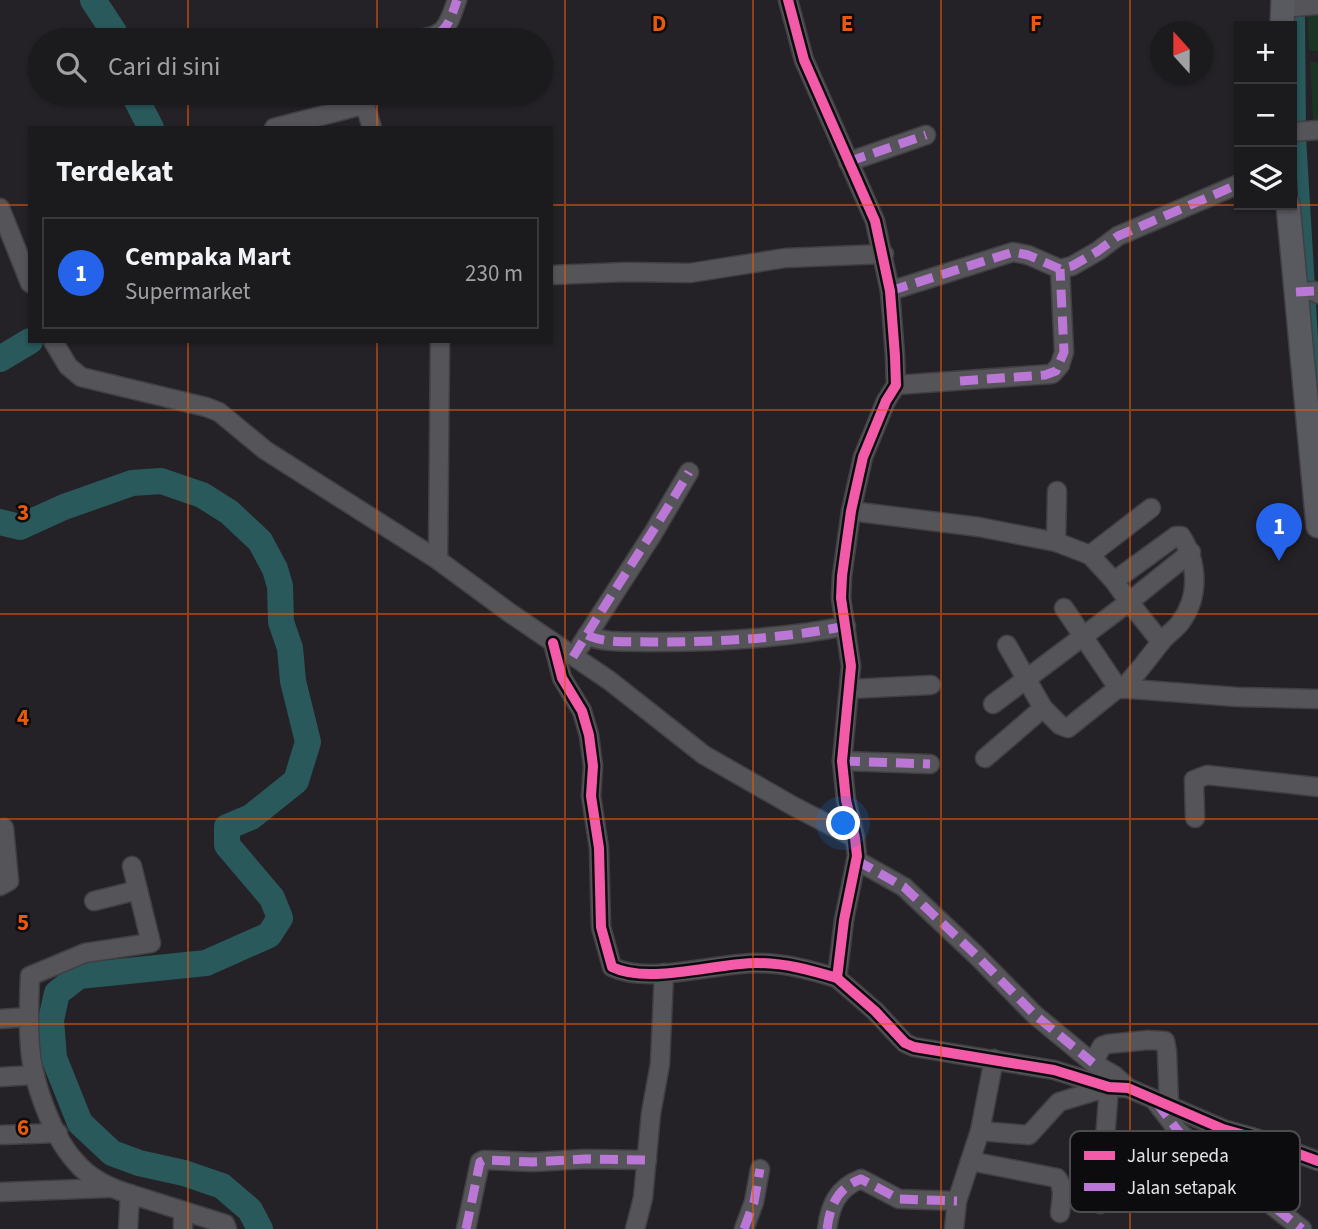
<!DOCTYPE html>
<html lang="id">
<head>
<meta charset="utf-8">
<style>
  body { margin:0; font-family:"Source Sans 3",sans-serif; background:#242326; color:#f1f3f6 }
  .controls { position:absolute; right:21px; top:21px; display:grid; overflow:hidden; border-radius:0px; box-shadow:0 2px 5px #0004 }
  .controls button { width:63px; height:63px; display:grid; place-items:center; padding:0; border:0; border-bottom:2px solid #39383b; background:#1b1a1d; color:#f1f3f6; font:35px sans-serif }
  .compass { position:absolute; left:1150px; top:21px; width:63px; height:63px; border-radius:50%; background:#1b1a1d; box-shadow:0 2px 5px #0004; rotate:339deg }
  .you { position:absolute; left:844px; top:824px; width:24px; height:24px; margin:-18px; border:5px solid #fff; border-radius:50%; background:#1a73e8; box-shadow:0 0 0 10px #1a73e833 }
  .badge { display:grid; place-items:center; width:46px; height:46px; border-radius:50%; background:#2563eb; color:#fff; font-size:23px; font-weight:700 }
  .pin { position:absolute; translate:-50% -58px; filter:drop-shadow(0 2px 4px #0008) }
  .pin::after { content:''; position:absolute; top:37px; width:24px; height:21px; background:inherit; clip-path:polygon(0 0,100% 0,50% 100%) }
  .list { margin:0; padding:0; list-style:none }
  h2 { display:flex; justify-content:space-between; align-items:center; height:91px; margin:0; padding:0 28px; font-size:30px }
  h2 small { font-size:23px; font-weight:400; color:#a0a1a4 }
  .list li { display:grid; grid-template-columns:46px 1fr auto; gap:21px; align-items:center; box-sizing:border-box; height:112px; margin:0 14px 14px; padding:0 14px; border:2px solid #39383b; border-radius:0px }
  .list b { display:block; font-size:26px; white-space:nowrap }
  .list p { margin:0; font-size:23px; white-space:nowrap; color:#a0a1a4 }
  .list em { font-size:23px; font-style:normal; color:#a0a1a4 }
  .icon { flex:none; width:38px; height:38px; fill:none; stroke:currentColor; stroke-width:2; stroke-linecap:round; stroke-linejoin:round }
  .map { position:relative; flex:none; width:1318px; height:1229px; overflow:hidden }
  .search { position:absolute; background:#1b1a1d; box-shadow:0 2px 5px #0004; left:28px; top:28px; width:525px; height:77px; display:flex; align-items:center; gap:18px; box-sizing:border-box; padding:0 24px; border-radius:38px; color:#a0a1a4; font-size:26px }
  .panel { position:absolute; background:#1b1a1d; box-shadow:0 2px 5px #0004; left:28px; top:126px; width:525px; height:217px; border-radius:0px }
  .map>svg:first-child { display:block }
  .green { fill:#1b3524 }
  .water { fill:#29595b }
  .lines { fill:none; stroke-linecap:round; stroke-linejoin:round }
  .river { stroke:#29595b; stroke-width:26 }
  .minor-casing { stroke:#403f43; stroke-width:21 }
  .major-casing { stroke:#403f43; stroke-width:26 }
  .minor { stroke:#555458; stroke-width:18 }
  .major { stroke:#595960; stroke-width:23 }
  .quiet { stroke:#ba77d6; stroke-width:9; stroke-dasharray:18 9; stroke-linecap:butt }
  .cycleway-casing { stroke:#0c0b0e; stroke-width:15 }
  .cycleway { stroke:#f35aa7; stroke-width:10 }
  .grid { fill:none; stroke:#e8590c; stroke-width:2; stroke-opacity:0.55 }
  .key { fill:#0c0b0e; stroke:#4c4c4f; stroke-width:2 }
  .key-label { font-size:19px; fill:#e3e2e6 }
  .grid-label { font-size:23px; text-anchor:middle; font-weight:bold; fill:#e8590c; stroke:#0c0b0e; stroke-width:5; stroke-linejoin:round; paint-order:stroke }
</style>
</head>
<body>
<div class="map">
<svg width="1318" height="1229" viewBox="0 0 1318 1229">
  <rect width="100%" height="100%" fill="#242227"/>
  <g class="green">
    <polygon points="1318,10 1318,51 1309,50 1307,12"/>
    <polygon points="1310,61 1318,63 1318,143 1314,136"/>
  </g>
  <polygon class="water" points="1294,12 1305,12 1306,136 1318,338 1318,447 1303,304 1295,136"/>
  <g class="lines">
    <g class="river">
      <polyline points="93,0 114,32 116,40"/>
      <polyline points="133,93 151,128"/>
      <polyline points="0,359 30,341"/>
      <polyline points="0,522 20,527 64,507 132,483 161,481 202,495 229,512 260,541 275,569 280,586 281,622 290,648 293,681 308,742 296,781 251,817 227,827 227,845 272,898 280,918 269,935 206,963 79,976 57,993 51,1020 54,1058 80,1123 112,1153 139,1163 184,1173 222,1186 250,1210 260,1229"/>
    </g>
    <defs>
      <g id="minor">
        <polyline points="1283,8 1318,5"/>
        <path d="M 411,40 C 444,37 447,30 457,0"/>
        <polyline points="362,95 372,128"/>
        <polyline points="274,128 363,105"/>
        <polyline points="1292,132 1318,130"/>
        <polyline points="848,162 926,135"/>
        <polyline points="0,208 30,283"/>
        <polyline points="551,275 627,272 690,273 785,258 884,254"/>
        <polyline points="890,291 1013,252 1028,255 1060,269 1072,266 1098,251 1118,236 1239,184"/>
        <polyline points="1296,292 1315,291 1318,294"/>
        <polyline points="53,341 68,366 81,377 206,407 219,412 265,450 438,560 510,613 610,681 704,755 793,806 855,838"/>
        <polyline points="896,385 1052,374 1060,365 1064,352 1060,269"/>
        <polyline points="1151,508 1090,555 1114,581 1129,602 1161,642"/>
        <polyline points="851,511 979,527 1056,542 1090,555"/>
        <polyline points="1056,542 1057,491"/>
        <polyline points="438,560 440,341"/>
        <path d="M 1114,581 L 1176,536 L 1181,536 C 1198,562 1200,597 1180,623 C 1175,630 1166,635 1161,642 C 1149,658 1136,674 1123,689"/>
        <polyline points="1064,608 1118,688 1237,697 1318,699"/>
        <path d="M 587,635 C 605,644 631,641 651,642 C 717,642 781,639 846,626"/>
        <path d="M 553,643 L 562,678 L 582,711 L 589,735 L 593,766 L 591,796 L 599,848 L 601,927 L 612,967 C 649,985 715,963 757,963 C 785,963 810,970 837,978 L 844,920 L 857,856 L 855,838 L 846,800 L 842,761 L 851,666 L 841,598 L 842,576 L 851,511 L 863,457 L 886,401 L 896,385 L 895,356 L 890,291 L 875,221 L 804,60 L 788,0"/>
        <polyline points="581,645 652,535 689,472"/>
        <polyline points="850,689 931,685"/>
        <polyline points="993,704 1129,602 1191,552"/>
        <polyline points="1043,708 1060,725 1068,728 1118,688"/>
        <polyline points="985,758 1043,708 1007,645"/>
        <polyline points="842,761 930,764"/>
        <polyline points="1195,818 1194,780 1207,775 1318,787"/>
        <polyline points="856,860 904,887 976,955 1035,1015 1093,1063 1114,1075 1128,1088"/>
        <polyline points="0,886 9,881 4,828"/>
        <polyline points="94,901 138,890"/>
        <polyline points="837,978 875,1011 905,1043 914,1047 1054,1070 1109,1087 1128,1088 1223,1129 1255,1138 1318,1161"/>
        <polyline points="0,1019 28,1017"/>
        <polyline points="1093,1063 1102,1046 1108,1044 1148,1040 1165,1041 1167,1052 1169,1106"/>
        <polyline points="0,1077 35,1075"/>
        <polyline points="1156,1102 1179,1132 1302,1229"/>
        <polyline points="980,1131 1029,1135 1059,1102 1109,1087 1100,1204"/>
        <polyline points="0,1135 58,1133"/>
        <path d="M 970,1161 L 1057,1178 C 1065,1188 1061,1201 1060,1213"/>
        <polyline points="0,1192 108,1188"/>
        <path d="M 130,1194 C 109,1188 89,1178 75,1161 C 52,1136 32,1080 30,1046 C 28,1023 29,1000 30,976 L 85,953 L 151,943 L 132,866"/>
        <polyline points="183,1211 183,1229"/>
        <polyline points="128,1229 130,1194 225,1224 227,1229"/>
        <polyline points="466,1229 480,1162 484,1160 533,1162 585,1159 647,1160"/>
        <polyline points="635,1229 643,1198 651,1113 660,1064 664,973"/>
        <polyline points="744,1229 754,1202 760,1169"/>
        <path d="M 827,1229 C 830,1206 837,1188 861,1179 L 899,1199 L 957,1201"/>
        <polyline points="954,1229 957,1201 980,1131 994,1059"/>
      </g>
      <g id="major">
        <polyline points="1282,26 1283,0"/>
        <polyline points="1288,205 1318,526"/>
      </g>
    </defs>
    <use href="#minor" class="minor-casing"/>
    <use href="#major" class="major-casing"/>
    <use href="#minor" class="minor"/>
    <use href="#major" class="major"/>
    <g class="quiet">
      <path d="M 411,40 C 444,37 447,30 457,0"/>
      <polyline points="848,162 926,135"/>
      <polyline points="890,291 1013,252 1028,255 1060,269 1072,266 1098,251 1118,236 1239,184"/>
      <polyline points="1296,292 1315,291 1318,294"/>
      <polyline points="960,381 1045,375 1056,371 1064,352 1060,269"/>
      <path d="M 587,635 C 605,644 631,641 651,642 C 717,642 781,639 846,626"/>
      <path d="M 573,657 C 611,594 652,535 689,472"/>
      <polyline points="842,761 930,764"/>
      <polyline points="856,860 904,887 976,955 1035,1015 1093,1063"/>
      <polyline points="1156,1102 1179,1132 1302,1229"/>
      <polyline points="466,1229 480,1162 484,1160 533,1162 585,1159 647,1160"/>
      <polyline points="744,1229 754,1202 760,1169"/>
      <path d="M 827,1229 C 830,1206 837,1188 861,1179 L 899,1199 L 957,1201"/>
    </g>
    <defs>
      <g id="cycleway">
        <path d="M 553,643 L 562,678 L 582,711 L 589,735 L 593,766 L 591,796 L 599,848 L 601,927 L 612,967 C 649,985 715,963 757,963 C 785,963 810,970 837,978 L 844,920 L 857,856 L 855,838 L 846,800 L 842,761 L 851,666 L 841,598 L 842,576 L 851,511 L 863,457 L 886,401 L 896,385 L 895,356 L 890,291 L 875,221 L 804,60 L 788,0"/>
        <polyline points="837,978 875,1011 905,1043 914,1047 1054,1070 1109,1087 1128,1088 1223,1129 1255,1138 1318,1161"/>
      </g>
    </defs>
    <use href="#cycleway" class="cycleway-casing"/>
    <use href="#cycleway" class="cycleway"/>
  </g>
  <path class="grid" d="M 188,0 L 188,40M 377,0 L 377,40M 565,0 L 565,1229M 753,0 L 753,1229M 941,0 L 941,1229M 1130,0 L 1130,1229M 188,93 L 188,128M 377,93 L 377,128M 0,205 L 30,205M 551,205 L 1318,205M 188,341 L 188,1229M 377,341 L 377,1229M 0,410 L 1318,410M 0,614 L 1318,614M 0,819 L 1318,819M 0,1024 L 1318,1024"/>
  <rect x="1070" y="1131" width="230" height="81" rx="10" class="key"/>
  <rect x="1084" y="1151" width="31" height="9" fill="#f35aa7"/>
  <rect x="1084" y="1183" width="31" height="8" fill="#ba77d6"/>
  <g class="key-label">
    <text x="1127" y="1162">Jalur sepeda</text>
    <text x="1127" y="1194">Jalan setapak</text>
  </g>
  <g class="grid-label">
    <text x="659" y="31">D</text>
    <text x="847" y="31">E</text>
    <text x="1036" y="31">F</text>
    <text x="23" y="520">3</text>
    <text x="23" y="725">4</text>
    <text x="23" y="930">5</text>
    <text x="23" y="1135">6</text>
  </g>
</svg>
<div class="controls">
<button>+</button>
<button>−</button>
<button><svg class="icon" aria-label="layers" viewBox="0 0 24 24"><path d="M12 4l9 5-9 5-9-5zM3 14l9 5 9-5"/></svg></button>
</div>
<svg class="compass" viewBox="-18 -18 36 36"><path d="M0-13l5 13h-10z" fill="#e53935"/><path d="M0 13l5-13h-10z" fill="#a0a1a4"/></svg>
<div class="you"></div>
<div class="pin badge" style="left:1279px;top:561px">1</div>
<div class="search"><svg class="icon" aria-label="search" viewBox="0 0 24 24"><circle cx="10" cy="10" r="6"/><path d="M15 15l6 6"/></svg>Cari di sini</div>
<section class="panel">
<h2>Terdekat<small></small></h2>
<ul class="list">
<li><span class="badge">1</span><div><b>Cempaka Mart</b><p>Supermarket</p></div><em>230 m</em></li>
</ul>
</section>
</div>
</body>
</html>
